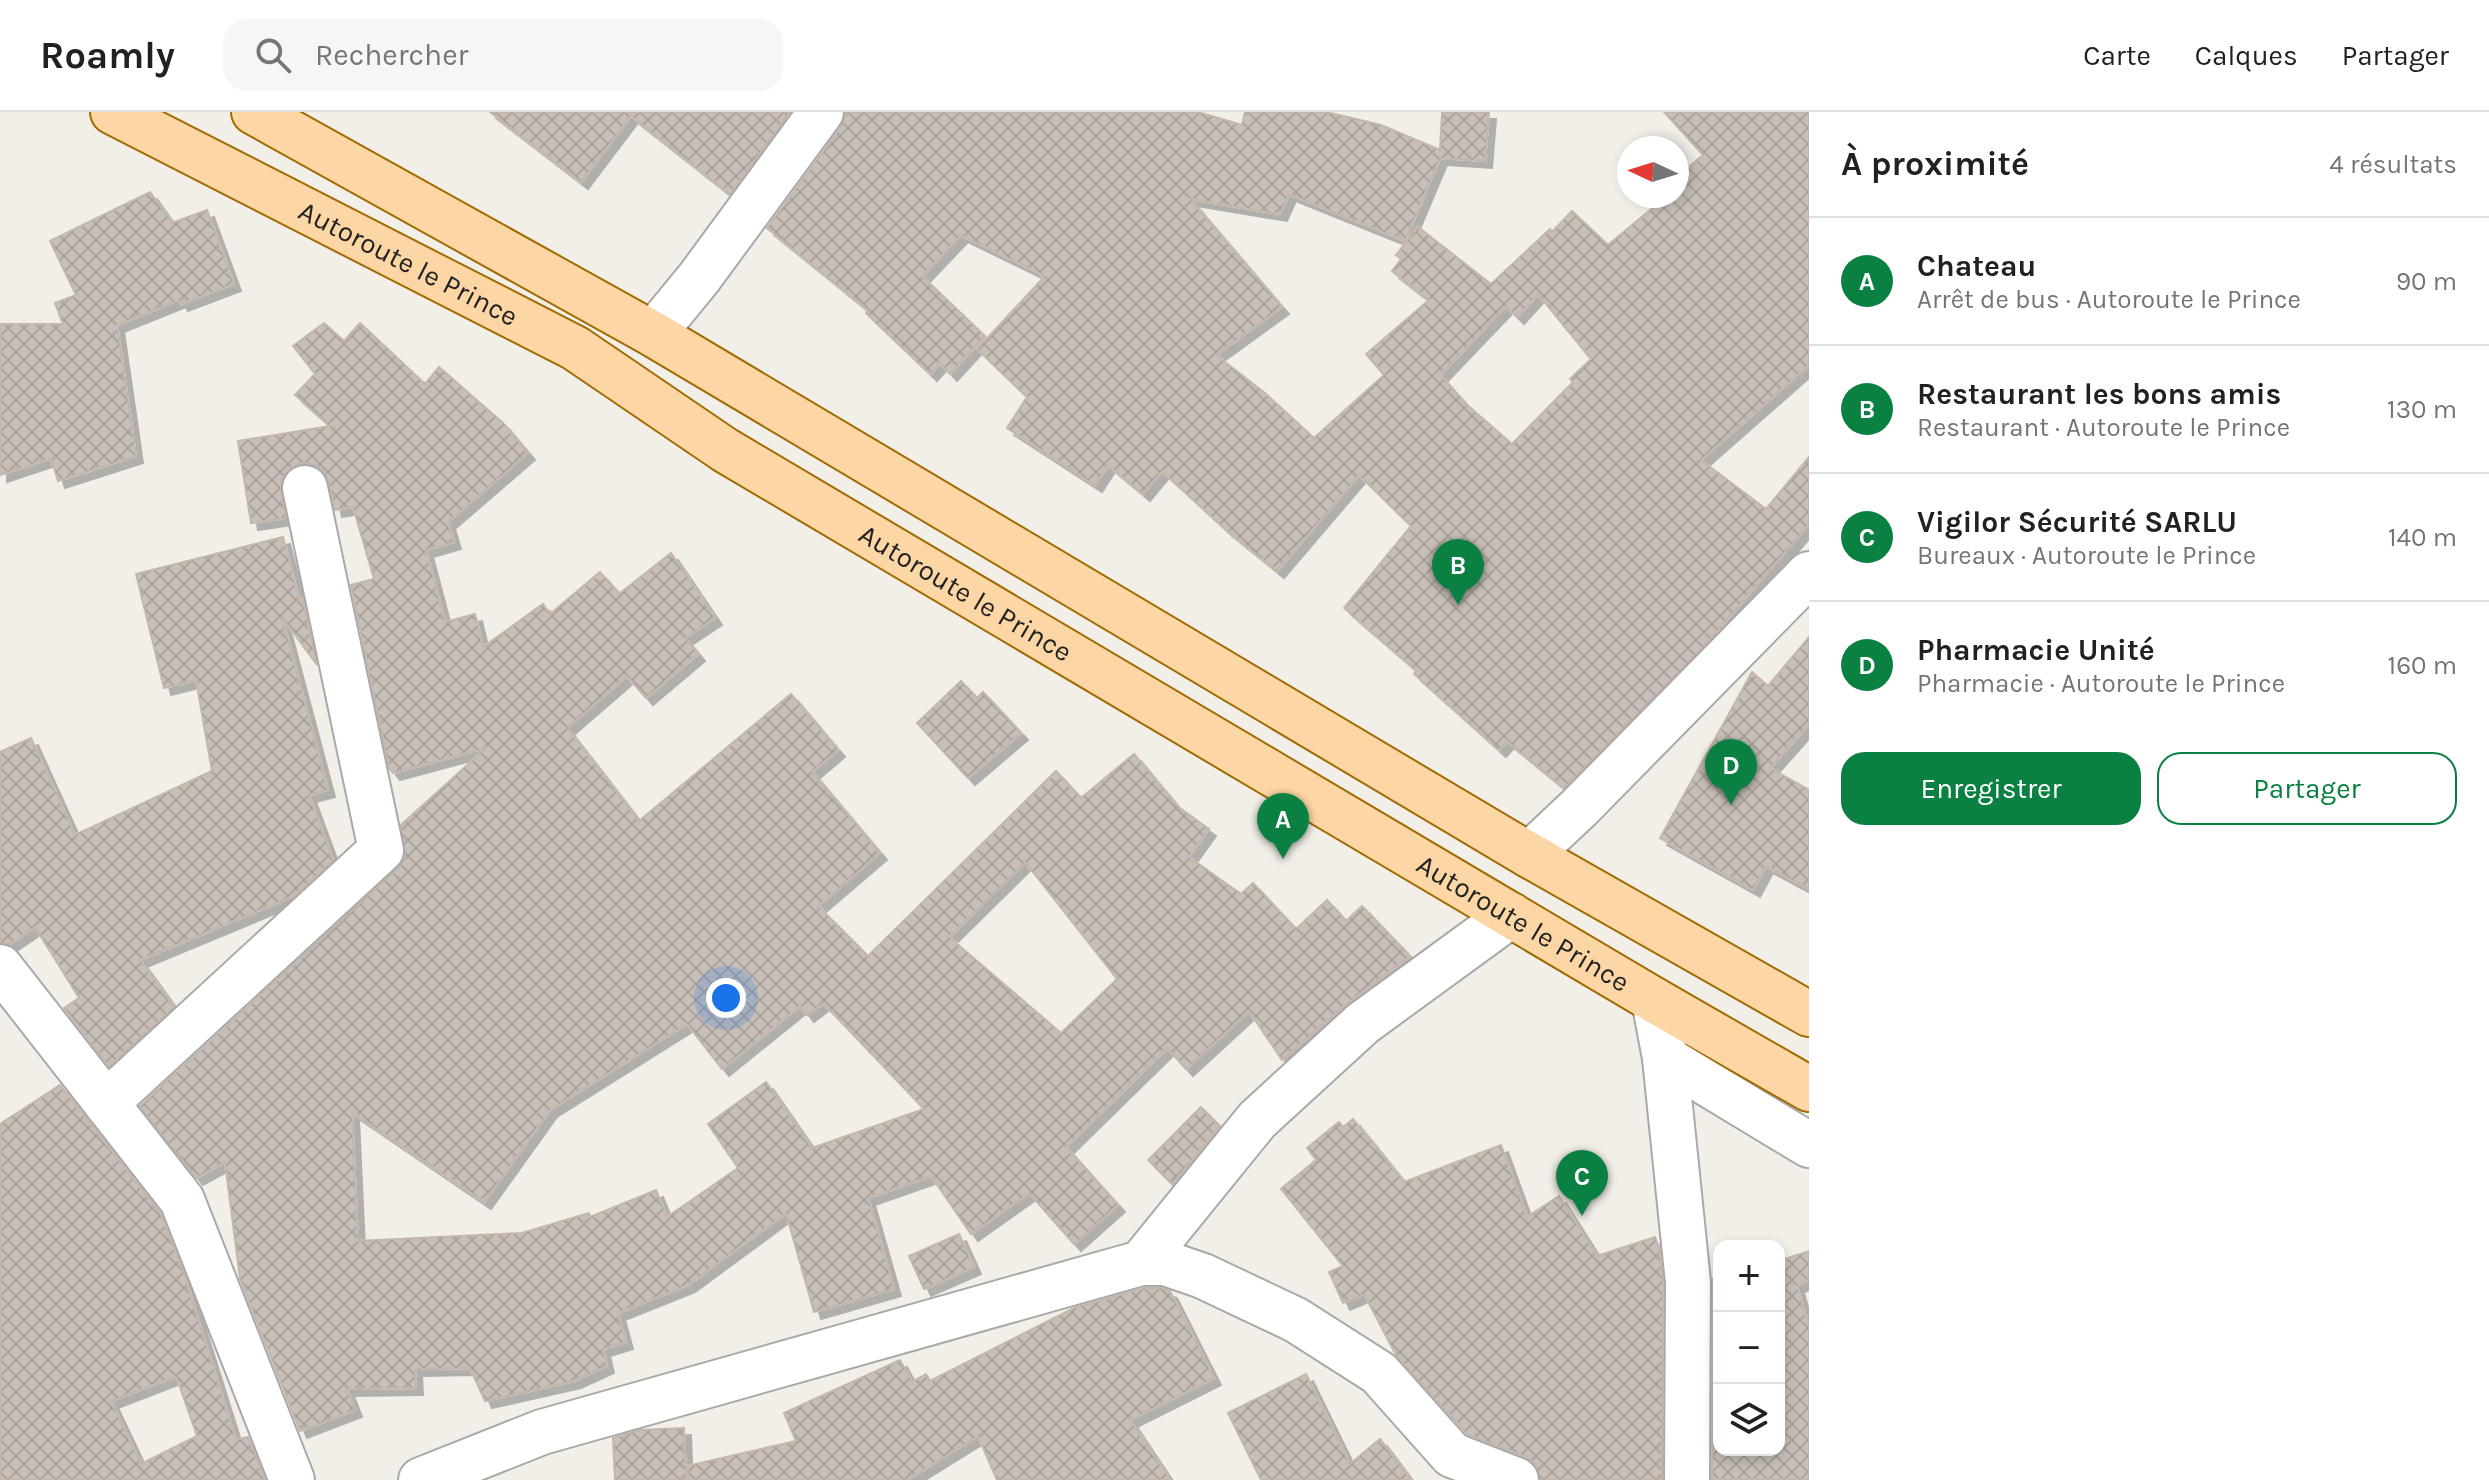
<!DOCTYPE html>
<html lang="fr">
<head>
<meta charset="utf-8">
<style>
  body { margin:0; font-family:Karla,sans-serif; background:#f6f6f6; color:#202124 }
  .controls { position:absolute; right:24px; bottom:24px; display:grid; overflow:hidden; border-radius:16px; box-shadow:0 4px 12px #0003 }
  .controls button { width:72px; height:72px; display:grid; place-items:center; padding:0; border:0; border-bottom:2px solid #e0e0e0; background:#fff; color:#202124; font:40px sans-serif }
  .compass { position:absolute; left:1617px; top:24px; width:72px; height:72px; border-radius:50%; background:#fff; box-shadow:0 4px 12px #0003; rotate:274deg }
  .you { position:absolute; left:726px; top:886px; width:28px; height:28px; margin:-20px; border:6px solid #fff; border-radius:50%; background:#1a73e8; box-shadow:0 0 0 12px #1a73e833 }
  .badge { display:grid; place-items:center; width:52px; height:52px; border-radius:50%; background:#0b8043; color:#fff; font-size:26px; font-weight:700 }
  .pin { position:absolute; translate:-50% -66px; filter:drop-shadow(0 2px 4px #0008) }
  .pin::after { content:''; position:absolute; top:42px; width:28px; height:24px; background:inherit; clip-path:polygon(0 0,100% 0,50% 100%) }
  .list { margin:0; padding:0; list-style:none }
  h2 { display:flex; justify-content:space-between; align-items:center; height:104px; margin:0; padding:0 32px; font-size:34px }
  h2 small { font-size:26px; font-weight:400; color:#757577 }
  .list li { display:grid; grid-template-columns:52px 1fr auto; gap:24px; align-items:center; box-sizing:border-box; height:128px; padding:0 32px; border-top:2px solid #e0e0e0 }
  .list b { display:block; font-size:30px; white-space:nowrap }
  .list p { margin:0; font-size:26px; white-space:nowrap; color:#757577 }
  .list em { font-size:26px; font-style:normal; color:#757577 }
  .actions { display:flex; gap:16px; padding:24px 32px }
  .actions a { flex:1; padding:18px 0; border:2px solid #0b8043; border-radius:24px; text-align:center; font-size:28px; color:#0b8043 }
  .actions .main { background:#0b8043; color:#fff }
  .icon { flex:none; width:44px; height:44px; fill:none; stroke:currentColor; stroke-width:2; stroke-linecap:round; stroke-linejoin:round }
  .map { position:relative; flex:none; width:1809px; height:1368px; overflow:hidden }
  header { display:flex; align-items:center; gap:48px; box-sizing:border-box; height:112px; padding:0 40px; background:#fff; border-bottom:2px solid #e0e0e0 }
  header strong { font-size:38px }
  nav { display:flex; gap:44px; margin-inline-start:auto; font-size:28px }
  .search { width:560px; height:72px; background:#f6f6f6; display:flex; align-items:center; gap:20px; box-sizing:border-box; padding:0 28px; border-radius:24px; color:#757577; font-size:30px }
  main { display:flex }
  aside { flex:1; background:#fff }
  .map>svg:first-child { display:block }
  .building { fill:url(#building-cross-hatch); stroke:#c4b6ab; stroke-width:2; fill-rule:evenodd; filter:url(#shadow) }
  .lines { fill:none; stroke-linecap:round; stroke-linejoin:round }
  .minor-casing { stroke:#a9a9a9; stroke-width:48 }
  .major-casing { stroke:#a06b00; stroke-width:48 }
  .minor { stroke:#fff; stroke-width:44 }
  .major { stroke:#fcd6a4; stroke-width:44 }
  .labels { text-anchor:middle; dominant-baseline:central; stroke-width:8; stroke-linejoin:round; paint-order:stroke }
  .street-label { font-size:28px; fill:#222; stroke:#fff }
</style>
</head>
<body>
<header>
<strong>Roamly</strong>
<div class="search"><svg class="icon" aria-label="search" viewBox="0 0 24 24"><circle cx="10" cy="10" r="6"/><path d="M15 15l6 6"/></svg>Rechercher</div>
<nav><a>Carte</a><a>Calques</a><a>Partager</a></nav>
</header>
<main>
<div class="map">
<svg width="1809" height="1368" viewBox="0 0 1809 1368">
  <defs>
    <pattern id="building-cross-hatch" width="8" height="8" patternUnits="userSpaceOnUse" patternTransform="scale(2)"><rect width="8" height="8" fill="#c7bfb8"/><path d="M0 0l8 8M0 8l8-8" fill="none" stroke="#aba49e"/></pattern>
    <filter id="shadow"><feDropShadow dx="7" dy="7" stdDeviation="0" flood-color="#0004"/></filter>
  </defs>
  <rect width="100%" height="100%" fill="#f2efe9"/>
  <g class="building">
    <polygon points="490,0 790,0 730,82 631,4 581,70"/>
    <path d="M 846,0 L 1198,0 L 1242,13 L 1245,0 L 1326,0 L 1381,13 L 1440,38 L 1442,0 L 1489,0 L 1485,49 L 1440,46 L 1405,129 L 1289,82 L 1280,102 L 1190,87 L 1282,195 L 1216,243 L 1265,281 L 1314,326 L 1384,263 L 1366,242 L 1429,188 L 1392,159 L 1401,147 L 1396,143 L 1418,115 L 1491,172 L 1550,117 L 1552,120 L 1572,99 L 1608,133 L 1667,84 L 1677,84 L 1677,65 L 1703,43 L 1664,0 L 1809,0 L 1809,253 L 1701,348 L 1766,397 L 1809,345 L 1809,412 L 1706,532 L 1564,676 L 1507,629 L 1499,638 L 1414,562 L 1417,559 L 1344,496 L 1411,414 L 1359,363 L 1277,459 L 1225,417 L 1162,359 L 1143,382 L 1108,353 L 1095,373 L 1007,316 L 1027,285 L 977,237 L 1045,164 L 961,123 L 922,164 L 985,224 L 950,262 L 940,251 L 930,262 L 866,201 L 868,198 L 767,116 L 841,15 ZM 1538,182 L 1591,247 L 1570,267 L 1573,270 L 1512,332 L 1465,291 L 1440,263 L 1506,194 L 1517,205 Z"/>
    <polygon points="150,80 172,111 207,98 234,172 181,192 179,188 117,213 136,344 58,369 51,346 0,363 0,212 63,212 55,191 76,183 50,129"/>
    <path d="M 324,211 L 344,229 L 360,211 L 425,272 L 439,255 L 503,311 L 528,341 L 448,410 L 454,430 L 426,438 L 445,510 L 475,502 L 483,535 L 543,492 L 550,502 L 600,460 L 619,482 L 671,441 L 715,506 L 685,526 L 698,542 L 646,586 L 627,564 L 567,616 L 639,709 L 791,582 L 838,638 L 812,660 L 880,741 L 818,794 L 868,844 L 1056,659 L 1081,686 L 1134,642 L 1177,694 L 1209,717 L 1189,745 L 1241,782 L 1253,771 L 1296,817 L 1327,788 L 1346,809 L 1362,794 L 1410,844 L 1346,892 L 1282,948 L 1249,899 L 1186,957 L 1167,936 L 1066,1035 L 1118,1093 L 1074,1132 L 1029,1081 L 971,1122 L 931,1064 L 868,1086 L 894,1177 L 814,1200 L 786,1101 L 688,1173 L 618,1201 L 626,1230 L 603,1237 L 607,1254 L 574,1269 L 485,1289 L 470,1256 L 415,1257 L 416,1276 L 347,1277 L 355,1298 L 300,1319 L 240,1167 L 225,1050 L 196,1066 L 140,994 L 398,756 L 405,745 L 401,713 L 486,636 L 393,661 L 389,656 L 351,473 L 374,467 L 353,395 L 335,398 L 329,371 L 323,359 L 312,352 L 301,351 L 289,357 L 281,369 L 281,381 L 286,406 L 251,411 L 238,329 L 330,314 L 295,283 L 315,262 L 293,234 ZM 1025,750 L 1117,867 L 1061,921 L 949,825 ZM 823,891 L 924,997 L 812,1036 L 766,970 L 708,1012 L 738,1056 L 667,1105 L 656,1078 L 590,1105 L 589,1101 L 522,1121 L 358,1129 L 352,1000 L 484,1090 L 550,998 L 687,912 L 722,957 L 800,894 L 807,903 Z"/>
    <polygon points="283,425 299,487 302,486 317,553 282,505 328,678 309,683 333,748 294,784 140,848 174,895 109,954 64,896 79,886 35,815 10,832 0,831 0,640 31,626 75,723 212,659 196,568 164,576 136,462"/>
    <polygon points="1809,525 1809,612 1770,656 1809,678 1809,777 1766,754 1753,778 1660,726 1752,560 1768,574"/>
    <polygon points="961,569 977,586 983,580 1021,621 968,666 917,611"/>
    <path d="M 60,973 L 160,1101 L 182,1156 L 236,1328 L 248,1325 L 265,1368 L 0,1368 L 0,1012 ZM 176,1264 L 197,1324 L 141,1352 L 111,1289 Z"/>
    <polygon points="1201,995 1220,1014 1172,1072 1148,1048"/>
    <polygon points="1353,1007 1404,1070 1501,1033 1527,1105 1559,1084 1597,1144 1655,1125 1660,1139 1663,1171 1662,1368 1540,1368 1536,1353 1526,1345 1467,1322 1396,1243 1364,1182 1343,1191 1329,1160 1343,1154 1281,1077 1316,1048 1307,1036 1339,1010 1343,1015"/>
    <polygon points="959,1122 974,1155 924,1177 909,1144"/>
    <polygon points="1809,1139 1809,1166 1797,1174 1809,1216 1809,1368 1712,1367 1713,1167 1719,1167 1719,1338 1779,1338 1779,1149"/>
    <polygon points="1144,1176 1161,1176 1170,1179 1214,1266 1130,1308 1170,1368 997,1368 978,1324 907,1368 689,1368 687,1354 796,1329 784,1301 900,1248 912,1270 926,1262 930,1269 1074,1196"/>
    <polygon points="1306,1262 1350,1352 1380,1327 1411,1368 1261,1368 1228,1301"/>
    <polygon points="684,1316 686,1368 615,1368 613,1326 640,1318"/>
  </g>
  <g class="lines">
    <defs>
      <g id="minor">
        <polyline points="653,222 699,166 821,0"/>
        <polyline points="1529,743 1580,695 1809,462"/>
        <polyline points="0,855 182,1088 292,1368"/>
        <polyline points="1654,888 1665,946 1688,1170 1687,1368"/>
        <polyline points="1665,946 1809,1033"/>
        <polyline points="106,991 381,738 305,376"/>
        <polyline points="1141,1151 1165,1151 1203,1164 1296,1208 1379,1261 1452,1343 1516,1368"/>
        <polyline points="421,1368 542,1320 1141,1151 1257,1008 1363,911 1511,803"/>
      </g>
      <g id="major">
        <path id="s1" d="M 113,0 L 575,236 L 725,338 L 1654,888 L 1809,977"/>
        <polyline points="254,0 653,222 1529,743 1809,902"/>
      </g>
    </defs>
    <use href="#minor" class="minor-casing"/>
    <use href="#major" class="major-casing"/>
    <use href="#minor" class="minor"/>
    <use href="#major" class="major"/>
  </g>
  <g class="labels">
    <g class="street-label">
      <text stroke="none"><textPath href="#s1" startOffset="332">Autoroute le Prince</textPath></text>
      <text stroke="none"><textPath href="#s1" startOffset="980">Autoroute le Prince</textPath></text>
      <text stroke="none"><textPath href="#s1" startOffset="1628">Autoroute le Prince</textPath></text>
    </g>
  </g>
</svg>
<div class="controls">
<button>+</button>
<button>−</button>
<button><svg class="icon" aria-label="layers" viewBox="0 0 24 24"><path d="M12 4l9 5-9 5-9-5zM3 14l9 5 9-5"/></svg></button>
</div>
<svg class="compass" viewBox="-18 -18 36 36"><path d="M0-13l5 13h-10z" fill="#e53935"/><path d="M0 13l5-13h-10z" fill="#757577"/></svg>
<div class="you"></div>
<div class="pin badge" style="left:1283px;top:747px">A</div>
<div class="pin badge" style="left:1458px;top:493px">B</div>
<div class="pin badge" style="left:1582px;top:1104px">C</div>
<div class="pin badge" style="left:1731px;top:693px">D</div>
</div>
<aside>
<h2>À proximité<small>4 résultats</small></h2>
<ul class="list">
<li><span class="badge">A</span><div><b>Chateau</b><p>Arrêt de bus · Autoroute le Prince</p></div><em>90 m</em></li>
<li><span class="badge">B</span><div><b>Restaurant les bons amis</b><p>Restaurant · Autoroute le Prince</p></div><em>130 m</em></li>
<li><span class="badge">C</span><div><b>Vigilor Sécurité SARLU</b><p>Bureaux · Autoroute le Prince</p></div><em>140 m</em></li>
<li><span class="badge">D</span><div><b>Pharmacie Unité</b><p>Pharmacie · Autoroute le Prince</p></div><em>160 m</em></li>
</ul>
<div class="actions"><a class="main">Enregistrer</a><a>Partager</a></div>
</aside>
</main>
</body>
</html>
